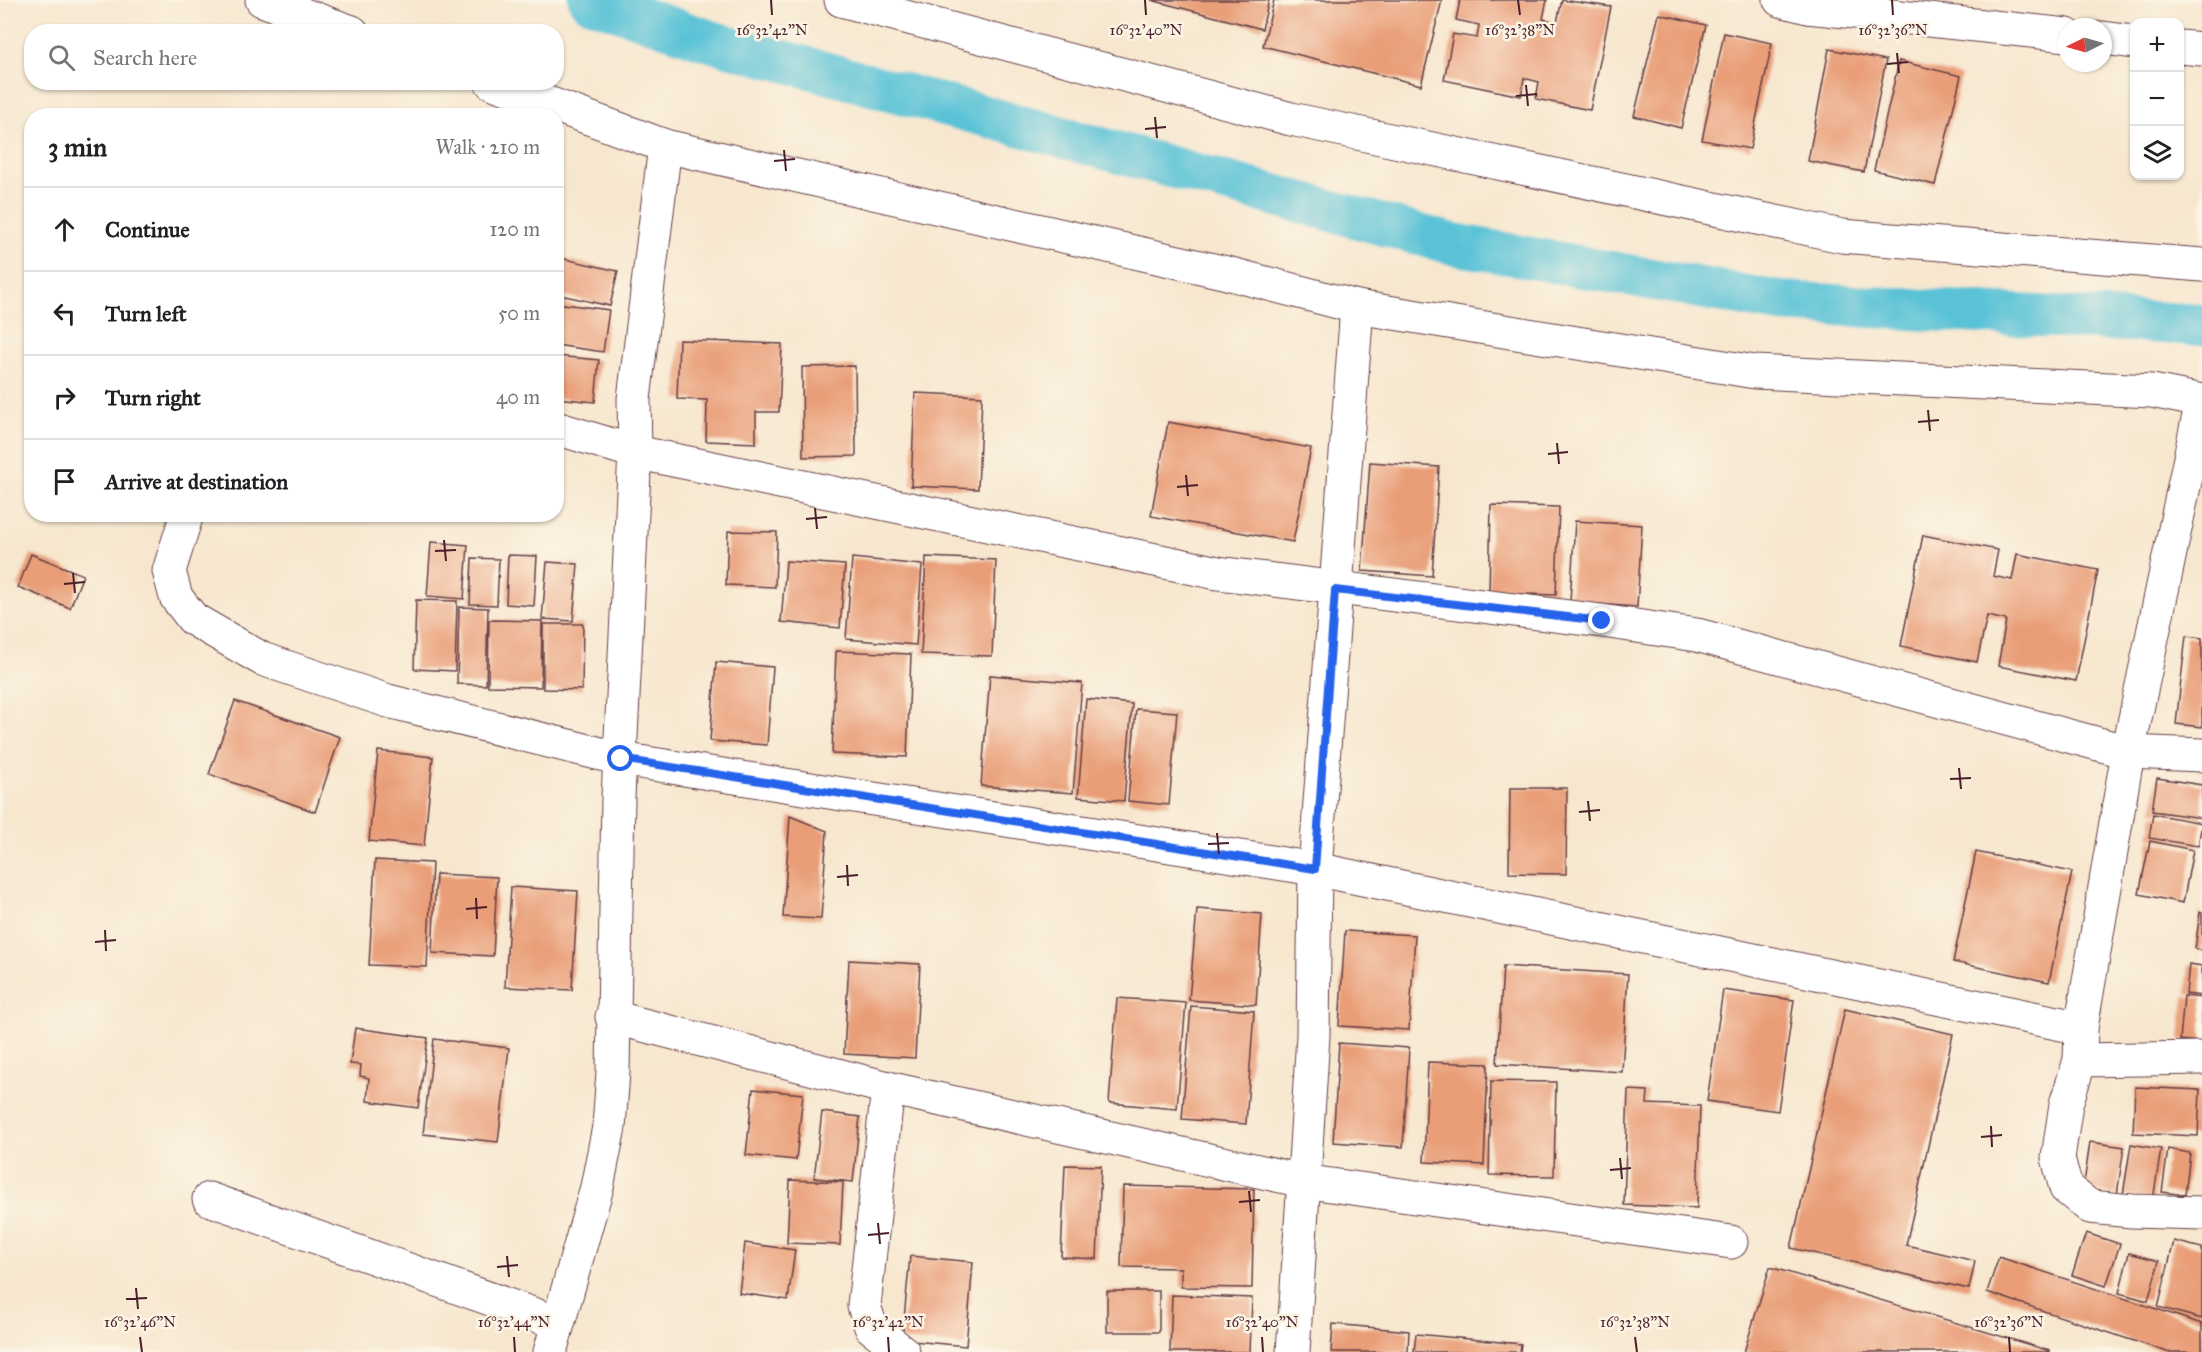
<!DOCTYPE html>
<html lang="en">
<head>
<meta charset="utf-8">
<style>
  body { margin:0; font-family:"IM FELL Great Primer",serif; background:#f2f2f2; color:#202124 }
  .controls { position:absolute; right:18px; top:18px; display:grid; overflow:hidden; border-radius:12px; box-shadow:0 2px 4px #0004 }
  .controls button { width:54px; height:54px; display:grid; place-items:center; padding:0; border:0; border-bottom:2px solid #e0e0e0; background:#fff; color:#202124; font:30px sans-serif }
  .compass { position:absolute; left:2058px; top:18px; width:54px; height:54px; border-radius:50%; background:#fff; box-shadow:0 2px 4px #0004; rotate:265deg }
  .stop { position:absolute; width:18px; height:18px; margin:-14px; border:4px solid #2563eb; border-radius:50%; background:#fff }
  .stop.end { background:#2563eb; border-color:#fff; box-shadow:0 2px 6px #0008 }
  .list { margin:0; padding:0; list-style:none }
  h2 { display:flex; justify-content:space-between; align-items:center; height:78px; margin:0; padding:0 24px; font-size:26px }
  h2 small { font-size:20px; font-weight:400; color:#757577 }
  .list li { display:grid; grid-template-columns:39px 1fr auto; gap:18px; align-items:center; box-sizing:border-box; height:84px; padding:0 24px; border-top:2px solid #e0e0e0 }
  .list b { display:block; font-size:22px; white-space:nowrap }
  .list em { font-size:20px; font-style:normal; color:#757577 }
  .icon { flex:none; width:33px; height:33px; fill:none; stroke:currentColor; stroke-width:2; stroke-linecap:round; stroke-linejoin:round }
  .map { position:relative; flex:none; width:2202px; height:1352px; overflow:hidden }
  .search { position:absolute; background:#fff; box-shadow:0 2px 4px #0004; left:24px; top:24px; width:540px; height:66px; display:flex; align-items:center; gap:15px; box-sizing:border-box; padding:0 21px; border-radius:24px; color:#757577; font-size:22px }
  .panel { position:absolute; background:#fff; box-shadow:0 2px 4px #0004; left:24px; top:108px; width:540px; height:414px; border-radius:24px }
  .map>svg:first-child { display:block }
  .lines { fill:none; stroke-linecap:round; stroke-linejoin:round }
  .canal { stroke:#5ac2d7; stroke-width:42 }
  .building { fill:#e99e78 }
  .minor-casing { stroke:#643d44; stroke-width:35 }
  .tertiary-casing { stroke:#643d44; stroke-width:35 }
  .minor { stroke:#fff; stroke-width:33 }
  .tertiary { stroke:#fff; stroke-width:33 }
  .route { stroke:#2563eb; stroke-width:8 }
  .ticks { fill:none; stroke:#4a1f2b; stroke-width:2 }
  .ticks-label { font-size:15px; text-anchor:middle; fill:#4a1f2b; stroke:#fcf5e5; stroke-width:5; stroke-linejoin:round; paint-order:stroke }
</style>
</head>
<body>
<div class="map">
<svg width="2202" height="1352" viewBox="0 0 2202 1352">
  <rect width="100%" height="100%" fill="#fcf5e5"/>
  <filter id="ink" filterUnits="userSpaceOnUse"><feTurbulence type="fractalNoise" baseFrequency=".0167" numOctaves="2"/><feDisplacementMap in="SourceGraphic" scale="12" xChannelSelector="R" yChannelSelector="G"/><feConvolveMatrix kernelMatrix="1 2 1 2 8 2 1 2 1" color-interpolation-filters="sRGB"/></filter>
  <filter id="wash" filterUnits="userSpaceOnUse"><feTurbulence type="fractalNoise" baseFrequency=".008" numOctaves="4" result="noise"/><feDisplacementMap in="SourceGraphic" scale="24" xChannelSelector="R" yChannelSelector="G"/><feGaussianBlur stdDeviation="1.35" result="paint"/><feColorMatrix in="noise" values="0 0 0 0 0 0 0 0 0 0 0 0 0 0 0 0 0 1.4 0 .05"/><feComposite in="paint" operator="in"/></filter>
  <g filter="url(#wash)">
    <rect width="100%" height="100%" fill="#f7e7cf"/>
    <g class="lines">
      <polyline class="canal" points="589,0 710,41 1453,244 1780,302 2202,325"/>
    </g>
    <g id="blocks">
      <g class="building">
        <polygon points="1151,0 1269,0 1262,29"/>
        <polygon points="1274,0 1442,0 1421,85 1263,46"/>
        <polygon points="1460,0 1547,0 1543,19 1557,22 1562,0 1611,7 1590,110 1536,99 1539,82 1524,78 1521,96 1444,80 1453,34 1477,38 1479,25 1456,20"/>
        <polygon points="1659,14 1706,25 1681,128 1634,116"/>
        <polygon points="1724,33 1772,43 1750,149 1702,140"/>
        <polygon points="1829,49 1886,60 1864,172 1808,161"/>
        <polygon points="1899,61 1961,76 1935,185 1874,170"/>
        <polygon points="556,257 618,271 610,306 556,294"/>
        <polygon points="556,303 609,310 603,352 556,345"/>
        <polygon points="679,340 782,344 779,412 756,412 756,443 706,441 707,400 677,399"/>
        <polygon points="556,356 599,360 595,402 556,398"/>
        <polygon points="855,366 856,456 803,457 802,367"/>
        <polygon points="915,393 982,396 978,489 911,486"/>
        <polygon points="1168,422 1311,448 1293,542 1151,516"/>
        <polygon points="1370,462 1439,467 1432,576 1362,571"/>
        <polygon points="1491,505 1559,507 1556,595 1489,593"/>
        <polygon points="1575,521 1642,525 1637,607 1570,602"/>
        <polygon points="728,531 777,532 775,587 726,585"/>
        <polygon points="1923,535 1998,550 1993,576 2012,580 2017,554 2098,570 2076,681 1998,666 2006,620 1987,616 1977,662 1901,646"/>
        <polygon points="431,542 468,545 464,599 427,596"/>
        <polygon points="31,554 83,575 70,608 18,587"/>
        <polygon points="508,555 537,556 534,606 506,604"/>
        <polygon points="926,557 996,560 992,656 921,654"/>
        <polygon points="472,558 499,559 497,605 470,604"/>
        <polygon points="852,558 922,565 916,645 846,639"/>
        <polygon points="786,561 845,565 840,628 781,622"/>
        <polygon points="547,562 578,564 573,621 542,619"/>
        <polygon points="416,600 457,601 455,671 414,669"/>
        <polygon points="459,607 488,608 486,685 457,684"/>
        <polygon points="489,620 542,621 541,687 488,686"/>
        <polygon points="543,624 583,624 582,690 543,689"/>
        <polygon points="2186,636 2202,638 2202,727 2176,724"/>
        <polygon points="836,651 911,654 907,757 832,754"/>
        <polygon points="716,662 773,667 767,745 710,741"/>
        <polygon points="990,675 1082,683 1073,793 981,786"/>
        <polygon points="1086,699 1132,704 1124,801 1078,797"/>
        <polygon points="235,701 340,737 315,812 209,774"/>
        <polygon points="1136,709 1177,712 1169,805 1128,801"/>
        <polygon points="378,751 433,757 424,846 369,841"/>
        <polygon points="2157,778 2202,785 2202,818 2152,811"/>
        <polygon points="1510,788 1567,788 1566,874 1509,873"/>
        <polygon points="2153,814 2202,823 2198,846 2149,838"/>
        <polygon points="790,816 827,831 821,919 783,917"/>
        <polygon points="2150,841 2193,850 2183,903 2139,894"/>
        <polygon points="1976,852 2072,872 2049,982 1953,962"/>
        <polygon points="375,860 432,863 427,967 369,965"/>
        <polygon points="436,874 497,877 493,956 432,953"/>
        <polygon points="511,887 578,891 572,990 505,987"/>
        <polygon points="1197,909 1262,914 1256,1005 1189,1000"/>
        <polygon points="2200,912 2202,913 2202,950 2195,949"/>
        <polygon points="1345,931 1415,935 1409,1030 1339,1026"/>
        <polygon points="849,960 920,964 915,1058 844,1054"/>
        <polygon points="2189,964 2202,966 2202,996 2186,994"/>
        <polygon points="1503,966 1628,974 1622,1072 1497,1064"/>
        <polygon points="1723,990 1794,1000 1778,1111 1707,1101"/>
        <polygon points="2184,996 2202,998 2202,1042 2180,1040"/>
        <polygon points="1117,998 1186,1003 1177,1109 1109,1103"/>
        <polygon points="1191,1006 1254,1011 1246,1124 1182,1119"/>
        <polygon points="1845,1009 1953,1034 1906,1245 1975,1261 1969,1289 1791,1248"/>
        <polygon points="355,1028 428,1038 418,1108 367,1101 369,1078 360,1076 361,1065 350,1064"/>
        <polygon points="434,1039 509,1048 498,1142 423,1134"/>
        <polygon points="1339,1043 1409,1048 1403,1147 1333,1142"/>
        <polygon points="1428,1062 1488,1064 1484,1165 1424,1162"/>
        <polygon points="1491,1081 1556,1082 1554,1176 1489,1175"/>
        <polygon points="2135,1087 2200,1090 2198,1136 2133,1133"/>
        <polygon points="753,1089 803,1094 796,1160 746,1155"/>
        <polygon points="1628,1090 1648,1091 1647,1104 1700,1106 1697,1208 1624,1205"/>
        <polygon points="822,1112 860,1117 853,1182 814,1178"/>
        <polygon points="2090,1142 2124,1147 2117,1195 2083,1190"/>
        <polygon points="2131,1144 2161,1149 2153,1200 2123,1195"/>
        <polygon points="2168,1149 2190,1153 2185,1195 2162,1192"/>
        <polygon points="1065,1165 1101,1166 1097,1259 1061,1257"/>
        <polygon points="790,1180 843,1182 840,1245 787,1243"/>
        <polygon points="1123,1186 1254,1189 1252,1288 1181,1287 1181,1268 1121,1267"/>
        <polygon points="2086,1233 2120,1244 2106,1286 2072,1275"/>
        <polygon points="2174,1241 2202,1248 2202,1319 2158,1307"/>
        <polygon points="745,1243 795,1250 788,1300 739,1293"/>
        <polygon points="2129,1253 2159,1261 2148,1301 2119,1293"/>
        <polygon points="910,1256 973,1262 966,1346 902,1340"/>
        <polygon points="1999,1257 2202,1324 2202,1352 2167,1352 1987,1292"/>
        <polygon points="1770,1267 2050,1351 2050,1352 1744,1352"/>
        <rect x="1107" y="1291" width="52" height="41"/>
        <polygon points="1172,1295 1252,1298 1250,1352 1170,1352"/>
        <polygon points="1333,1324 1409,1331 1408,1352 1331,1352"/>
        <polygon points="1416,1334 1521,1344 1520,1352 1414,1352"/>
      </g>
    </g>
  </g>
  <g filter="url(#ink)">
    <use href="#blocks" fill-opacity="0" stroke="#643d44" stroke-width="1.5"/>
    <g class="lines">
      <defs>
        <g id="minor">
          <polyline points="841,0 1291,119 1842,236 2202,265"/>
          <polyline points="1780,0 1808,7"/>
          <polyline points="1810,0 1808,7 2067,35"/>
          <polyline points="2103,38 2134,42"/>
          <polyline points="2180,47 2202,49"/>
          <polyline points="2202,401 2128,752 2081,1028 2080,1060 2066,1104 2058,1158 2066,1188 2090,1207 2132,1211 2202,1213"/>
          <polyline points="556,428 635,452 1218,573 1602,621 1697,635 2128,752 2202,755"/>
          <polyline points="187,514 169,571 176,597 193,619 262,659 388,701 621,759 1315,869 2081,1028"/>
          <polyline points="612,1017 888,1088 1303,1181 1731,1242"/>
          <polyline points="2080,1060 2202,1058"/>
          <polyline points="888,1088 864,1306 871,1327 903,1352"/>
          <polyline points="209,1199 558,1323"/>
          <polyline points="550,1352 597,1187 609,1127 613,1072 618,798 635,452 634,399 665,146"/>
          <polyline points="1293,1352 1313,1036 1315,869 1357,307"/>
        </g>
        <g id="tertiary">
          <polyline points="262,0 352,32"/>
          <polyline points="491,82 665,146 1227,273 1357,307 1755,372 2152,391 2202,401"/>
        </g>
      </defs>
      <use href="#minor" class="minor-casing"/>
      <use href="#tertiary" class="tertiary-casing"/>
      <use href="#minor" class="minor"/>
      <use href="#tertiary" class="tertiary"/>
    </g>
  </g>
  <g class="lines" filter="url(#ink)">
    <polyline class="route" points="621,759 1315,869 1335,590 1602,621"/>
  </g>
  <path class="ticks" d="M 771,0 L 772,15M 1145,0 L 1146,15M 1518,0 L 1520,15M 1892,0 L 1893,15M 1897,53 L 1899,73M 1887,64 L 1908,62M 1526,85 L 1528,106M 1516,96 L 1537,94M 1155,117 L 1157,138M 1145,129 L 1166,127M 784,150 L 786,171M 774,161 L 795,159M 1928,410 L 1930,431M 1918,422 L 1939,420M 1557,443 L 1559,464M 1548,454 L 1568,452M 1186,475 L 1188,496M 1177,487 L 1198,485M 815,508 L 817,529M 806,519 L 827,517M 444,540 L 446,561M 435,551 L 456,550M 73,573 L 75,593M 64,584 L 85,582M 1959,768 L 1961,789M 1950,779 L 1971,778M 1588,801 L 1590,821M 1579,812 L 1600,810M 1217,833 L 1219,854M 1208,844 L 1229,843M 847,865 L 848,886M 837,877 L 858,875M 476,898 L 477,919M 466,909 L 487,907M 105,930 L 106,951M 95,942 L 116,940M 1991,1126 L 1992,1147M 1981,1137 L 2002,1135M 1620,1158 L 1622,1179M 1610,1170 L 1631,1168M 1249,1191 L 1251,1212M 1239,1202 L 1260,1200M 878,1223 L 880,1244M 868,1235 L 889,1233M 507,1256 L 509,1277M 497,1267 L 518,1265M 136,1288 L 138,1309M 126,1299 L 147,1298M 140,1337 L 142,1352M 514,1337 L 515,1352M 888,1337 L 889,1352M 1262,1337 L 1263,1352M 1635,1337 L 1637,1352M 2009,1337 L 2010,1352"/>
  <g class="ticks-label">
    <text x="772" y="35">16°32'42"N</text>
    <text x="1146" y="35">16°32'40"N</text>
    <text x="1520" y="35">16°32'38"N</text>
    <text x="1893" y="35">16°32'36"N</text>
    <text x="140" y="1327">16°32'46"N</text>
    <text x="514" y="1327">16°32'44"N</text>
    <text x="888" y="1327">16°32'42"N</text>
    <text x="1262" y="1327">16°32'40"N</text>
    <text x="1635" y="1327">16°32'38"N</text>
    <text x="2009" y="1327">16°32'36"N</text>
  </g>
</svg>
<div class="controls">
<button>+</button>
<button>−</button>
<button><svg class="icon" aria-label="layers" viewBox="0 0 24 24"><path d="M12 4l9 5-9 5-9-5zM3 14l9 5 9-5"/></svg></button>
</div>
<svg class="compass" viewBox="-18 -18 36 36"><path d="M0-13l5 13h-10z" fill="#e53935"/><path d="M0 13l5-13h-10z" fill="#757577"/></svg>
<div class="stop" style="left:621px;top:759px"></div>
<div class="stop end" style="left:1602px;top:621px"></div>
<div class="search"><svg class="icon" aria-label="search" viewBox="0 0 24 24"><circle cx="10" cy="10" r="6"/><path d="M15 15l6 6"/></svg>Search here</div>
<section class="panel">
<h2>3 min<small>Walk · 210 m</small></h2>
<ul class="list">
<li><svg class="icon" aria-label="ahead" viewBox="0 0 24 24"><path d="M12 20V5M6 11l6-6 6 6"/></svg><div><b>Continue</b></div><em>120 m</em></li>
<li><svg class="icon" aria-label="left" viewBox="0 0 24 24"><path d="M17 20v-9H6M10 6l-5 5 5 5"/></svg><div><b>Turn left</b></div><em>50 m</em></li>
<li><svg class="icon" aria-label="right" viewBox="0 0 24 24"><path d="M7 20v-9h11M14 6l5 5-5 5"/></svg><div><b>Turn right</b></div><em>40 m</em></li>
<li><svg class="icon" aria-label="arrive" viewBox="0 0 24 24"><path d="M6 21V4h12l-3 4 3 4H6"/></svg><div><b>Arrive at destination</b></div></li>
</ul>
</section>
</div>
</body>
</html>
